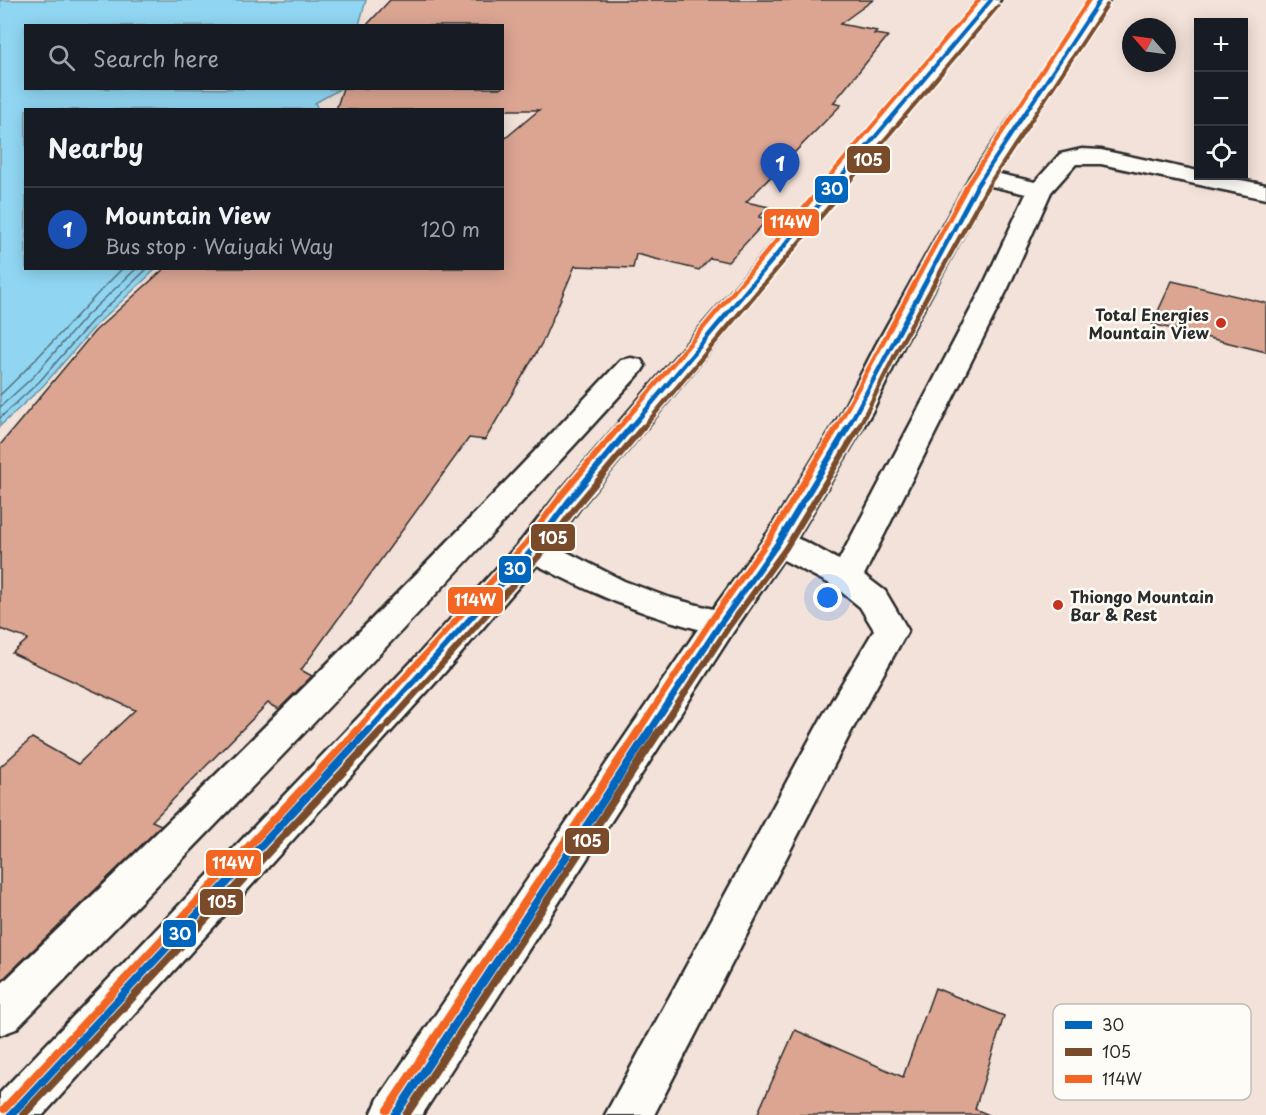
<!DOCTYPE html>
<html lang="en">
<head>
<meta charset="utf-8">
<style>
  body { margin:0; font-family:"Playpen Sans",sans-serif; background:#242831; color:#f1f3f6 }
  .controls { position:absolute; right:18px; top:18px; display:grid; overflow:hidden; border-radius:0px; box-shadow:0 3px 15px #0003 }
  .controls button { width:54px; height:54px; display:grid; place-items:center; padding:0; border:0; border-bottom:2px solid #363941; background:#171b24; color:#f1f3f6; font:30px sans-serif }
  .compass { position:absolute; left:1122px; top:18px; width:54px; height:54px; border-radius:50%; background:#171b24; box-shadow:0 3px 15px #0003; rotate:298deg }
  .you { position:absolute; left:828px; top:598px; width:21px; height:21px; margin:-15px; border:4px solid #fff; border-radius:50%; background:#1a73e8; box-shadow:0 0 0 9px #1a73e833 }
  .badge { display:grid; place-items:center; width:39px; height:39px; border-radius:50%; background:#8c9099; color:#fff; font-size:20px; font-weight:700 }
  .pin { position:absolute; translate:-50% -50px; filter:drop-shadow(0 2px 3px #0008) }
  .pin::after { content:''; position:absolute; top:32px; width:21px; height:18px; background:inherit; clip-path:polygon(0 0,100% 0,50% 100%) }
  .list { margin:0; padding:0; list-style:none }
  h2 { display:flex; justify-content:space-between; align-items:center; height:78px; margin:0; padding:0 24px; font-size:26px }
  h2 small { font-size:20px; font-weight:400; color:#9ea1a6 }
  .list li { display:grid; grid-template-columns:39px 1fr auto; gap:18px; align-items:center; box-sizing:border-box; height:84px; padding:0 24px; border-top:2px solid #363941 }
  .list b { display:block; font-size:22px; white-space:nowrap }
  .list p { margin:0; font-size:20px; white-space:nowrap; color:#9ea1a6 }
  .list em { font-size:20px; font-style:normal; color:#9ea1a6 }
  .icon { flex:none; width:33px; height:33px; fill:none; stroke:currentColor; stroke-width:2; stroke-linecap:round; stroke-linejoin:round }
  .map { position:relative; flex:none; width:1266px; height:1115px; overflow:hidden }
  .search { position:absolute; background:#171b24; box-shadow:0 3px 15px #0003; left:24px; top:24px; width:480px; height:66px; display:flex; align-items:center; gap:15px; box-sizing:border-box; padding:0 21px; border-radius:0px; color:#9ea1a6; font-size:22px }
  .panel { position:absolute; background:#171b24; box-shadow:0 3px 15px #0003; left:24px; top:108px; width:480px; height:162px; border-radius:0px }
  .map>svg:first-child { display:block }
  .water { fill:#90d6f2; stroke:#6892a2; stroke-width:1.5 }
  .lines { fill:none; stroke-linecap:round; stroke-linejoin:round }
  .shore { stroke:#536f7b; stroke-width:1.5 }
  .building { fill:#dba592; stroke:#2b2b2b; stroke-width:1.5 }
  .minor-casing { stroke:#2b2b2b; stroke-width:5 }
  .highway-casing { stroke:#2b2b2b; stroke-width:5 }
  .minor { fill:#fdfcf7; fill-rule:evenodd }
  .highway { fill:#fdfcf7; fill-rule:evenodd }
  .bus-1-far3-casing { stroke:#fdfcf7; stroke-width:7 }
  .bus-1-far2-casing { stroke:#fdfcf7; stroke-width:8 }
  .bus-1-far1-casing { stroke:#fdfcf7; stroke-width:10 }
  .bus-1-casing { stroke:#fdfcf7; stroke-width:12 }
  .bus-2-far3-casing { stroke:#fdfcf7; stroke-width:7 }
  .bus-2-far2-casing { stroke:#fdfcf7; stroke-width:8 }
  .bus-2-far1-casing { stroke:#fdfcf7; stroke-width:10 }
  .bus-2-casing { stroke:#fdfcf7; stroke-width:12 }
  .bus-3-far3-casing { stroke:#fdfcf7; stroke-width:7 }
  .bus-3-far2-casing { stroke:#fdfcf7; stroke-width:8 }
  .bus-3-far1-casing { stroke:#fdfcf7; stroke-width:10 }
  .bus-3-casing { stroke:#fdfcf7; stroke-width:12 }
  .bus-1-far3 { stroke:#0065bd; stroke-width:4 }
  .bus-1-far2 { stroke:#0065bd; stroke-width:4.5 }
  .bus-1-far1 { stroke:#0065bd; stroke-width:6 }
  .bus-1 { stroke:#0065bd; stroke-width:8 }
  .bus-2-far3 { stroke:#7a4b2a; stroke-width:4 }
  .bus-2-far2 { stroke:#7a4b2a; stroke-width:4.5 }
  .bus-2-far1 { stroke:#7a4b2a; stroke-width:6 }
  .bus-2 { stroke:#7a4b2a; stroke-width:8 }
  .bus-3-far3 { stroke:#f26522; stroke-width:4 }
  .bus-3-far2 { stroke:#f26522; stroke-width:4.5 }
  .bus-3-far1 { stroke:#f26522; stroke-width:6 }
  .bus-3 { stroke:#f26522; stroke-width:8 }
  .poi-dot { fill:#c8321e; stroke:#fdfcf7; stroke-width:2 }
  .labels { text-anchor:middle; dominant-baseline:central; stroke-width:5; stroke-linejoin:round; paint-order:stroke }
  .poi-label { font-size:16px; font-weight:bold; fill:#2b2b2b; stroke:#fdfcf7; text-anchor:end }
  .key { fill:#fdfcf7; stroke:#bebdba; stroke-width:1.5 }
  .key-label { font-size:16px; fill:#2b2b2b }
  .line-badge { stroke:#fdfcf7; stroke-width:2 }
  .badge-label { font-size:16px; text-anchor:middle; font-weight:bold; fill:#fff }
</style>
</head>
<body>
<div class="map">
<svg width="1266" height="1115" viewBox="0 0 1266 1115">
  <rect width="100%" height="100%" fill="#f3e2d9"/>
  <filter id="ink" filterUnits="userSpaceOnUse"><feTurbulence type="fractalNoise" baseFrequency=".0167" numOctaves="2"/><feDisplacementMap in="SourceGraphic" scale="12" xChannelSelector="R" yChannelSelector="G"/><feConvolveMatrix kernelMatrix="1 2 1 2 8 2 1 2 1" color-interpolation-filters="sRGB"/></filter>
  <g filter="url(#ink)">
    <polygon class="water" points="0,0 366,0 359,25 26,26 26,88 340,89 315,103 318,109 26,110 26,268 156,269 96,325 43,386 0,426"/>
    <g class="lines">
      <g class="shore">
        <path d="M 0,395 C 43,355 81,309 123,268"/>
        <polyline points="0,407 33,377 86,316 137,268"/>
        <polyline points="0,418 39,382 92,321 148,268"/>
      </g>
    </g>
    <g class="building">
      <polygon points="390,0 873,0 840,24 877,31 874,34 888,36 833,103 841,105 746,202 769,207 759,217 768,219 728,262 710,258 699,270 636,254 633,268 575,266 542,343 485,440 469,438 301,670 312,676 279,709 268,703 152,821 161,825 156,831 0,982 0,767 32,738 78,764 135,710 12,653 28,639 0,629 0,445 95,331 165,268 502,268 502,141 539,110 336,110 343,88 502,88 502,26 366,26"/>
      <polygon points="1172,281 1266,303 1266,352 1152,324"/>
      <polygon points="935,988 1004,1016 975,1109 989,1115 757,1115 795,1030 903,1077"/>
    </g>
    <g class="lines">
      <defs>
        <g id="minor">
          <path d="M 1082,149 L 1101,150 L 1198,171 L 1198,176 L 1221,176 L 1266,185 L 1266,199 L 1101,164 L 1076,164 L 1051,192 L 1008,288 L 864,575 L 885,591 L 908,630 L 852,730 L 654,1115 L 605,1115 L 822,717 L 874,630 L 860,607 L 834,586 L 766,551 L 762,543 L 766,535 C 791,529 817,549 839,560 L 982,288 L 1026,194 L 974,182 L 970,177 L 974,172 L 982,170 L 1035,182 L 1060,154 Z"/>
          <path d="M 631,358 L 641,360 L 645,366 L 641,372 C 438,596 228,814 16,1029 L 0,1035 L 0,985 C 212,781 420,575 621,360 Z"/>
        </g>
        <path id="highway" d="M 981,0 L 1000,0 L 579,509 L 553,545 L 624,581 L 667,597 L 713,609 L 766,536 L 842,412 L 876,345 L 970,177 L 1091,0 L 1109,0 L 994,177 L 904,345 L 872,412 L 794,543 L 733,632 L 422,1115 L 371,1115 L 378,1099 L 698,629 C 637,613 594,594 537,565 L 445,672 L 43,1115 L 0,1115 L 0,1093 L 419,654 L 521,541 L 557,495 Z"/>
      </defs>
      <use href="#minor" class="minor-casing"/>
      <use href="#highway" class="highway-casing"/>
      <use href="#minor" class="minor"/>
      <use href="#highway" class="highway"/>
      <defs>
        <g id="bus-1-far3">
          <polyline points="831,189 991,0"/>
          <polyline points="975,189 1100,0"/>
        </g>
        <g id="bus-1-far2">
          <polyline points="630,429 833,188"/>
          <polyline points="847,429 976,188"/>
        </g>
        <g id="bus-1-far1">
          <polyline points="368,732 533,549 568,502 631,427"/>
          <polyline points="649,732 721,623 778,543 848,427"/>
        </g>
        <g id="bus-1">
          <polyline points="11,1115 369,730"/>
          <polyline points="395,1115 650,730"/>
        </g>
        <g id="bus-2-far3">
          <polyline points="843,189 998,6"/>
          <polyline points="986,189 1107,5"/>
        </g>
        <g id="bus-2-far2">
          <polyline points="642,429 845,188"/>
          <polyline points="858,429 898,349 987,188"/>
        </g>
        <g id="bus-2-far1">
          <polyline points="381,732 540,555 575,508 643,427"/>
          <polyline points="659,732 728,628 786,548 859,427"/>
        </g>
        <g id="bus-2">
          <polyline points="23,1115 382,730"/>
          <polyline points="406,1115 660,730"/>
        </g>
        <g id="bus-3-far3">
          <polyline points="819,189 979,0"/>
          <polyline points="965,189 1089,0"/>
        </g>
        <g id="bus-3-far2">
          <polyline points="618,429 821,188"/>
          <polyline points="836,429 966,188"/>
        </g>
        <g id="bus-3-far1">
          <polyline points="355,732 526,543 561,496 619,427"/>
          <polyline points="638,732 713,618 770,538 837,427"/>
        </g>
        <g id="bus-3">
          <polyline points="4,1109 357,730"/>
          <polyline points="387,1110 639,730"/>
        </g>
      </defs>
      <use href="#bus-1-far3" class="bus-1-far3-casing"/>
      <use href="#bus-1-far2" class="bus-1-far2-casing"/>
      <use href="#bus-1-far1" class="bus-1-far1-casing"/>
      <use href="#bus-1" class="bus-1-casing"/>
      <use href="#bus-2-far3" class="bus-2-far3-casing"/>
      <use href="#bus-2-far2" class="bus-2-far2-casing"/>
      <use href="#bus-2-far1" class="bus-2-far1-casing"/>
      <use href="#bus-2" class="bus-2-casing"/>
      <use href="#bus-3-far3" class="bus-3-far3-casing"/>
      <use href="#bus-3-far2" class="bus-3-far2-casing"/>
      <use href="#bus-3-far1" class="bus-3-far1-casing"/>
      <use href="#bus-3" class="bus-3-casing"/>
      <use href="#bus-1-far3" class="bus-1-far3"/>
      <use href="#bus-1-far2" class="bus-1-far2"/>
      <use href="#bus-1-far1" class="bus-1-far1"/>
      <use href="#bus-1" class="bus-1"/>
      <use href="#bus-2-far3" class="bus-2-far3"/>
      <use href="#bus-2-far2" class="bus-2-far2"/>
      <use href="#bus-2-far1" class="bus-2-far1"/>
      <use href="#bus-2" class="bus-2"/>
      <use href="#bus-3-far3" class="bus-3-far3"/>
      <use href="#bus-3-far2" class="bus-3-far2"/>
      <use href="#bus-3-far1" class="bus-3-far1"/>
      <use href="#bus-3" class="bus-3"/>
    </g>
  </g>
  <g class="poi-dot">
    <circle cx="1221" cy="323" r="6"/>
    <circle cx="1058" cy="605" r="6"/>
  </g>
  <g class="labels">
    <g class="poi-label">
      <text x="1209" y="314">Total Energies<tspan x="1209" dy="18">Mountain View</tspan></text>
      <text x="1070" y="596" text-anchor="start">Thiongo Mountain<tspan x="1070" dy="18">Bar &amp; Rest</tspan></text>
    </g>
  </g>
  <rect x="1053" y="1004" width="198" height="96" rx="9" class="key"/>
  <rect x="1065" y="1021" width="27" height="8" fill="#0065bd"/>
  <rect x="1065" y="1048" width="27" height="8" fill="#7a4b2a"/>
  <rect x="1065" y="1075" width="27" height="8" fill="#f26522"/>
  <g class="key-label">
    <text x="1102" y="1031">30</text>
    <text x="1102" y="1058">105</text>
    <text x="1102" y="1085">114W</text>
  </g>
  <g class="line-badge">
    <rect x="846" y="145" width="45" height="29" rx="6" fill="#7a4b2a"/>
    <rect x="814" y="175" width="35" height="29" rx="6" fill="#0065bd"/>
    <rect x="763" y="208" width="57" height="29" rx="6" fill="#f26522"/>
    <rect x="530" y="523" width="46" height="29" rx="6" fill="#7a4b2a"/>
    <rect x="498" y="555" width="34" height="29" rx="6" fill="#0065bd"/>
    <rect x="447" y="586" width="57" height="29" rx="6" fill="#f26522"/>
    <rect x="564" y="827" width="46" height="28" rx="6" fill="#7a4b2a"/>
    <rect x="205" y="849" width="57" height="28" rx="6" fill="#f26522"/>
    <rect x="199" y="888" width="45" height="28" rx="6" fill="#7a4b2a"/>
    <rect x="162" y="919" width="35" height="29" rx="6" fill="#0065bd"/>
  </g>
  <g class="badge-label">
    <text x="868" y="166">105</text>
    <text x="832" y="195">30</text>
    <text x="791" y="228">114W</text>
    <text x="553" y="544">105</text>
    <text x="515" y="575">30</text>
    <text x="475" y="606">114W</text>
    <text x="587" y="847">105</text>
    <text x="233" y="869">114W</text>
    <text x="222" y="908">105</text>
    <text x="180" y="940">30</text>
  </g>
</svg>
<div class="controls">
<button>+</button>
<button>−</button>
<button><svg class="icon" aria-label="locate" viewBox="0 0 24 24"><circle cx="12" cy="12" r="6"/><path d="M12 2v4M12 18v4M2 12h4M18 12h4"/></svg></button>
</div>
<svg class="compass" viewBox="-18 -18 36 36"><path d="M0-13l5 13h-10z" fill="#e53935"/><path d="M0 13l5-13h-10z" fill="#9ea1a6"/></svg>
<div class="you"></div>
<div class="pin badge" style="left:780px;top:193px;background:#1a4fb4">1</div>
<div class="search"><svg class="icon" aria-label="search" viewBox="0 0 24 24"><circle cx="10" cy="10" r="6"/><path d="M15 15l6 6"/></svg>Search here</div>
<section class="panel">
<h2>Nearby<small></small></h2>
<ul class="list">
<li><span class="badge" style="background:#1a4fb4">1</span><div><b>Mountain View</b><p>Bus stop · Waiyaki Way</p></div><em>120 m</em></li>
</ul>
</section>
</div>
</body>
</html>
